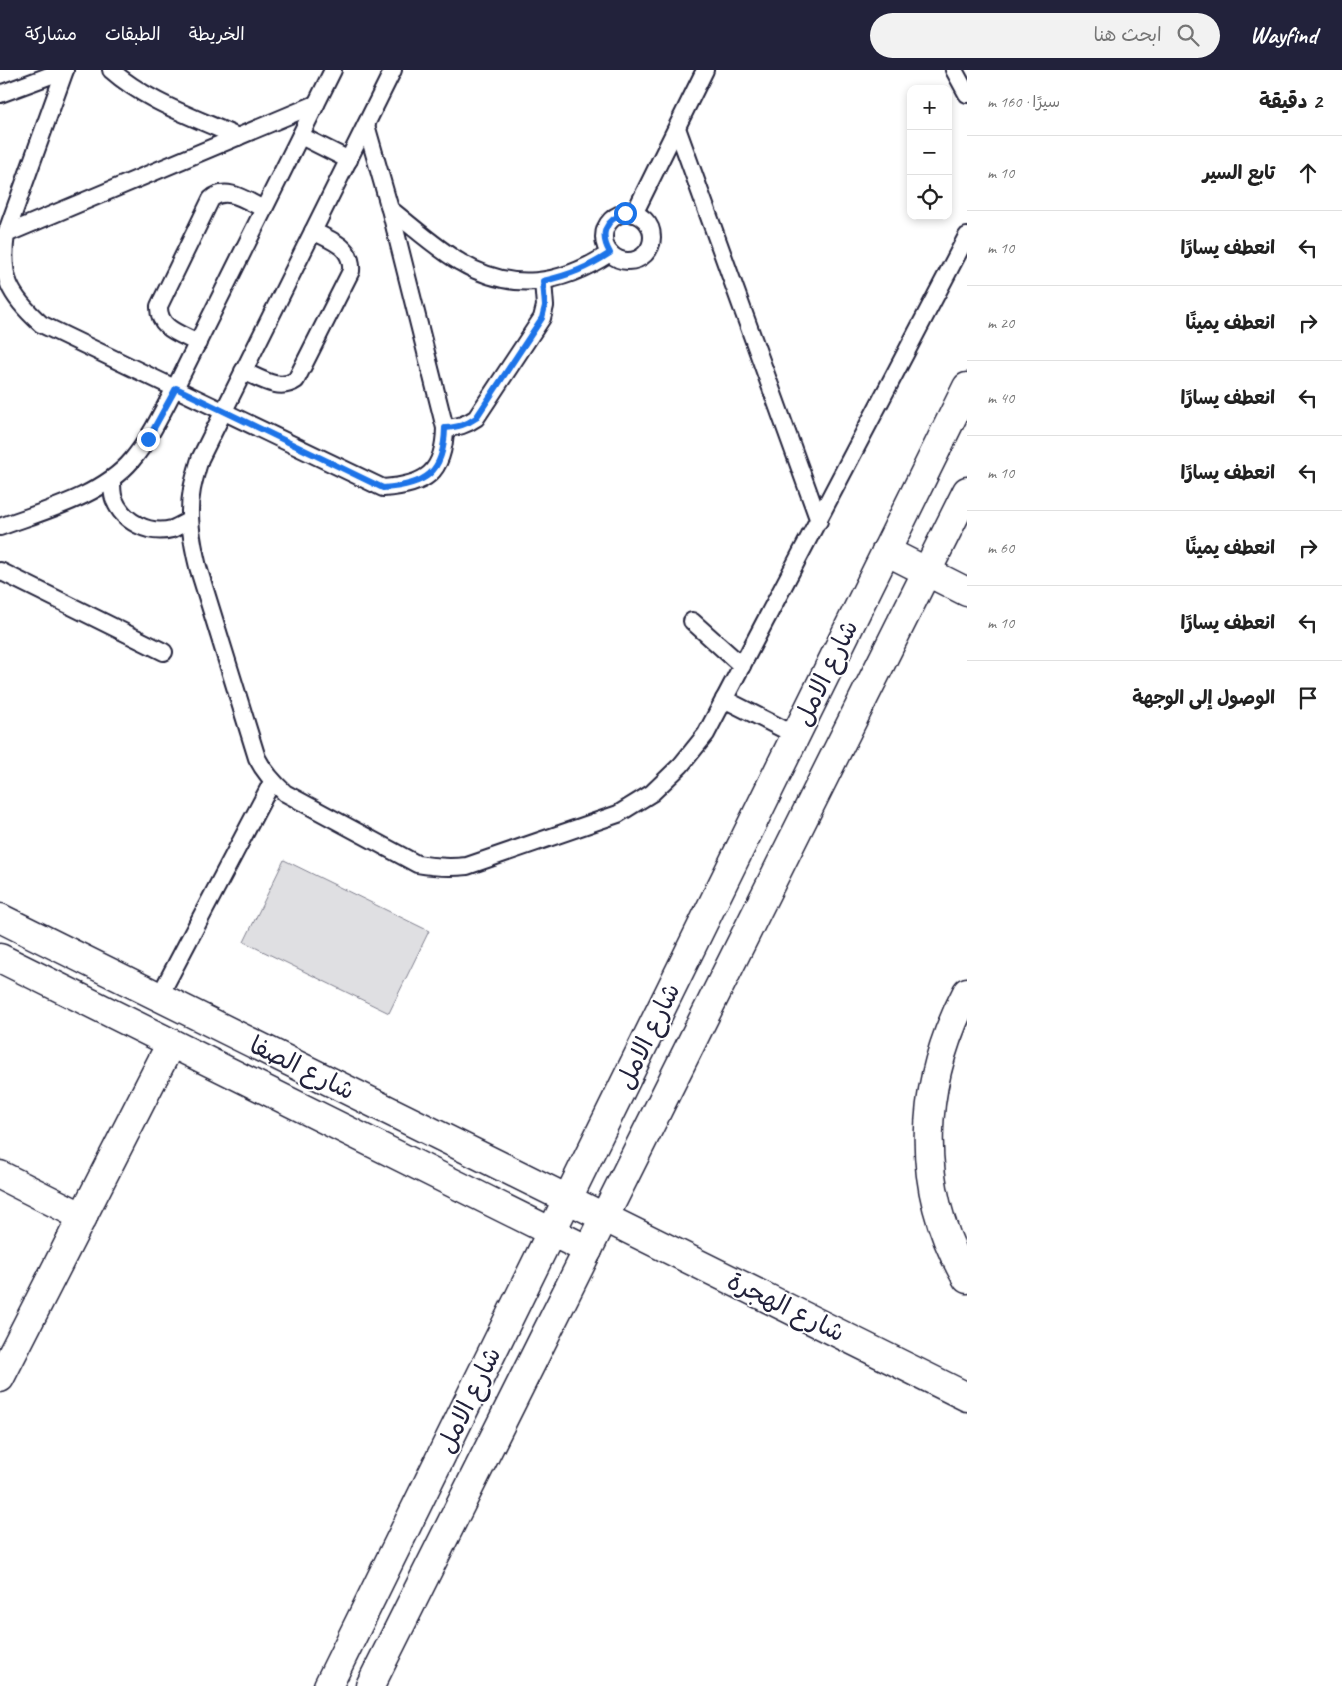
<!DOCTYPE html>
<html lang="ar">
<head>
<meta charset="utf-8">
<style>
  body { margin:0; font-family:Caveat,"Playpen Sans Arabic",sans-serif; background:#f2f2f2; color:#222; direction:rtl }
  .controls { position:absolute; right:15px; top:15px; display:grid; overflow:hidden; border-radius:10px; box-shadow:0 2px 8px #0003 }
  .controls button { width:45px; height:45px; display:grid; place-items:center; padding:0; border:0; border-bottom:1px solid #e0e0e0; background:#fff; color:#222; font:25px sans-serif }
  .stop { position:absolute; width:15px; height:15px; margin:-11px; border:4px solid #1a73e8; border-radius:50%; background:#fff }
  .stop.end { background:#1a73e8; border-color:#fff; box-shadow:0 1px 5px #0008 }
  .list { margin:0; padding:0; list-style:none }
  h2 { display:flex; justify-content:space-between; align-items:center; height:65px; margin:0; padding:0 20px; font-size:21px }
  h2 small { font-size:16px; font-weight:400; color:#767676 }
  .list li { display:grid; grid-template-columns:32px 1fr auto; gap:15px; align-items:center; box-sizing:border-box; height:75px; padding:0 20px; border-top:1px solid #e0e0e0 }
  .list b { display:block; font-size:19px; white-space:nowrap }
  .list em { font-size:16px; font-style:normal; color:#767676 }
  .icon { flex:none; width:28px; height:28px; fill:none; stroke:currentColor; stroke-width:2; stroke-linecap:round; stroke-linejoin:round }
  .map { position:relative; flex:none; width:967px; height:1616px; overflow:hidden; direction:ltr }
  header { display:flex; align-items:center; gap:30px; box-sizing:border-box; height:70px; padding:0 25px; background:#22223b; color:#fff }
  header strong { font-size:24px }
  nav { display:flex; gap:28px; margin-inline-start:auto; font-size:18px }
  .search { width:350px; height:45px; background:#f2f2f2; display:flex; align-items:center; gap:12px; box-sizing:border-box; padding:0 18px; border-radius:28px; color:#767676; font-size:19px }
  main { display:flex }
  aside { flex:1; background:#fff }
  .map>svg:first-child { display:block }
  .park { fill:#dfdfe2; stroke:#80808e }
  .lines { fill:none; stroke-linecap:round; stroke-linejoin:round }
  .service-casing { stroke:#22223b; stroke-width:20 }
  .minor-casing { stroke:#22223b; stroke-width:31 }
  .service { stroke:#fff; stroke-width:16 }
  .minor { stroke:#fff; stroke-width:28 }
  .route { stroke:#1a73e8; stroke-width:6 }
  .labels { text-anchor:middle; dominant-baseline:central; stroke-width:4; stroke-linejoin:round; paint-order:stroke }
  .street-label { font-size:25px; fill:#22223b; stroke:#fff }
</style>
</head>
<body>
<header>
<strong>Wayfind</strong>
<div class="search"><svg class="icon" aria-label="search" viewBox="0 0 24 24"><circle cx="10" cy="10" r="6"/><path d="M15 15l6 6"/></svg>ابحث هنا</div>
<nav><a>الخريطة</a><a>الطبقات</a><a>مشاركة</a></nav>
</header>
<main>
<aside>
<h2>2 دقيقة<small>سيرًا · 160 m</small></h2>
<ul class="list">
<li><svg class="icon" aria-label="ahead" viewBox="0 0 24 24"><path d="M12 20V5M6 11l6-6 6 6"/></svg><div><b>تابع السير</b></div><em>10 m</em></li>
<li><svg class="icon" aria-label="left" viewBox="0 0 24 24"><path d="M17 20v-9H6M10 6l-5 5 5 5"/></svg><div><b>انعطف يسارًا</b></div><em>10 m</em></li>
<li><svg class="icon" aria-label="right" viewBox="0 0 24 24"><path d="M7 20v-9h11M14 6l5 5-5 5"/></svg><div><b>انعطف يمينًا</b></div><em>20 m</em></li>
<li><svg class="icon" aria-label="left" viewBox="0 0 24 24"><path d="M17 20v-9H6M10 6l-5 5 5 5"/></svg><div><b>انعطف يسارًا</b></div><em>40 m</em></li>
<li><svg class="icon" aria-label="left" viewBox="0 0 24 24"><path d="M17 20v-9H6M10 6l-5 5 5 5"/></svg><div><b>انعطف يسارًا</b></div><em>10 m</em></li>
<li><svg class="icon" aria-label="right" viewBox="0 0 24 24"><path d="M7 20v-9h11M14 6l5 5-5 5"/></svg><div><b>انعطف يمينًا</b></div><em>60 m</em></li>
<li><svg class="icon" aria-label="left" viewBox="0 0 24 24"><path d="M17 20v-9H6M10 6l-5 5 5 5"/></svg><div><b>انعطف يسارًا</b></div><em>10 m</em></li>
<li><svg class="icon" aria-label="arrive" viewBox="0 0 24 24"><path d="M6 21V4h12l-3 4 3 4H6"/></svg><div><b>الوصول إلى الوجهة</b></div></li>
</ul>
</aside>
<div class="map">
<svg width="967" height="1616" viewBox="0 0 967 1616">
  <rect width="100%" height="100%" fill="#fff"/>
  <filter id="ink" filterUnits="userSpaceOnUse"><feTurbulence type="fractalNoise" baseFrequency=".02" numOctaves="2"/><feDisplacementMap in="SourceGraphic" scale="10" xChannelSelector="R" yChannelSelector="G"/><feConvolveMatrix kernelMatrix="1 2 1 2 8 2 1 2 1" color-interpolation-filters="sRGB"/></filter>
  <g filter="url(#ink)">
    <polygon class="park" points="284,790 429,861 389,943 244,872"/>
    <g class="lines">
      <defs>
        <g id="service">
          <path d="M 65,0 L 6,164 C 0,208 9,225 41,254 L 383,418 C 426,415 444,403 445,358 L 390,139 L 366,55"/>
          <path d="M 111,0 C 147,32 194,47 238,67"/>
          <path d="M 393,0 L 200,389 C 197,399 194,409 192,419 C 187,445 192,472 198,497 L 257,688 C 264,702 273,712 285,723 L 417,794 C 434,797 450,798 467,796 L 618,744 L 652,723 L 681,695 L 706,664 L 967,166"/>
          <polyline points="954,0 967,24"/>
          <polyline points="0,24 65,0"/>
          <polyline points="677,58 819,451"/>
          <polyline points="301,66 349,90"/>
          <path d="M 390,139 C 412,156 437,179 460,192 C 512,223 561,215 610,183"/>
          <circle cx="628" cy="167" r="24"/>
          <polyline points="634,144 705,0"/>
          <polyline points="6,164 316,34"/>
          <path d="M 198,273 C 181,264 158,259 159,236 L 211,129 C 227,115 248,132 264,139"/>
          <path d="M 243,301 C 260,308 279,322 296,310 L 351,201 C 353,176 331,171 313,161"/>
          <path d="M 445,358 C 458,357 466,355 476,348 L 542,248 L 545,236 L 543,211"/>
          <path d="M 112,410 C 112,416 112,424 114,429 C 123,452 149,465 172,459 C 178,457 184,453 190,450"/>
          <path d="M 0,457 C 43,441 102,426 132,390 C 150,369 162,342 175,318 L 333,0"/>
          <polyline points="0,501 164,582"/>
          <polyline points="692,551 742,596"/>
          <polyline points="724,629 795,665"/>
          <polyline points="159,927 272,712"/>
        </g>
        <g id="minor">
          <polyline points="886,481 967,522"/>
          <polyline points="0,848 967,1327"/>
          <polyline points="0,888 588,1180"/>
          <path d="M 967,922 C 919,1014 913,1117 967,1209"/>
          <polyline points="0,1105 83,1147"/>
          <polyline points="0,1308 171,973"/>
          <polyline points="328,1616 967,317"/>
          <polyline points="370,1616 967,421"/>
        </g>
      </defs>
      <use href="#service" class="service-casing"/>
      <use href="#minor" class="minor-casing"/>
      <use href="#service" class="service"/>
      <use href="#minor" class="minor"/>
    </g>
  </g>
  <g class="lines" filter="url(#ink)">
    <path class="route" d="M 148,369 L 176,318 L 383,418 C 426,415 444,403 445,358 C 458,357 466,355 476,348 L 542,248 L 545,236 L 543,211 C 570,205 587,198 610,183 C 599,164 605,150 625,143"/>
  </g>
  <g class="labels">
    <g class="street-label">
      <text transform="translate(826 603) rotate(-64)">شارع الامل</text>
      <text transform="translate(648 966) rotate(-64)">شارع الامل</text>
      <text transform="translate(302 998) rotate(26)">شارع الصفا</text>
      <text transform="translate(786 1237) rotate(26)">شارع الهجرة</text>
      <text transform="translate(469 1330) rotate(-64)">شارع الامل</text>
    </g>
  </g>
</svg>
<div class="controls">
<button>+</button>
<button>−</button>
<button><svg class="icon" aria-label="locate" viewBox="0 0 24 24"><circle cx="12" cy="12" r="6"/><path d="M12 2v4M12 18v4M2 12h4M18 12h4"/></svg></button>
</div>
<div class="stop" style="left:625px;top:143px"></div>
<div class="stop end" style="left:148px;top:369px"></div>
</div>
</main>
</body>
</html>
